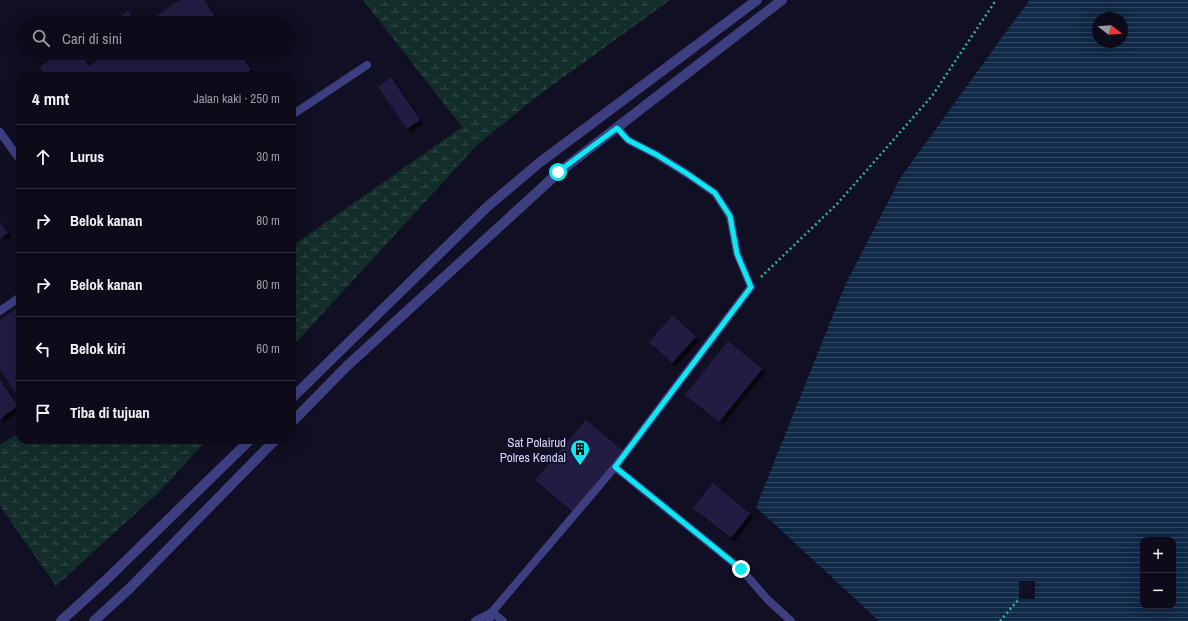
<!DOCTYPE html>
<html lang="id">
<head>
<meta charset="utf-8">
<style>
  body { margin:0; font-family:"Archivo Narrow",sans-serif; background:#161423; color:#f1f3f6 }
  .controls { position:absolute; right:12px; bottom:12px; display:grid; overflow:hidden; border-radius:8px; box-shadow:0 4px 16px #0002 }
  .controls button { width:36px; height:36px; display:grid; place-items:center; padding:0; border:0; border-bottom:1px solid #2d2b39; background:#0d0b1a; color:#f1f3f6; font:20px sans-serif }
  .compass { position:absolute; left:1092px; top:12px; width:36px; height:36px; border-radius:50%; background:#0d0b1a; box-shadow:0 4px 16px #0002; rotate:107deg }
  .stop { position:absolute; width:12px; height:12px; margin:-9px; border:3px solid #0ceaf1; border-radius:50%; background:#fff }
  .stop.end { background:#0ceaf1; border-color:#fff; box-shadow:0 1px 4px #0008 }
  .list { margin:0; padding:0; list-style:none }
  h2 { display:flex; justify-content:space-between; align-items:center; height:52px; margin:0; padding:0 16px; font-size:17px }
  h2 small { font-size:13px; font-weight:400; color:#9a9ba2 }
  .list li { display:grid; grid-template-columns:26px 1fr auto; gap:12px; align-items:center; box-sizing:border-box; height:64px; padding:0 16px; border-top:1px solid #2d2b39 }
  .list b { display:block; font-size:15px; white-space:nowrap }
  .list em { font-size:13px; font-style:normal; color:#9a9ba2 }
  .icon { flex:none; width:22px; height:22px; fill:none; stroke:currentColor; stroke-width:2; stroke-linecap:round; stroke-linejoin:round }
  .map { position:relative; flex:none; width:1188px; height:621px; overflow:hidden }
  .search { position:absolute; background:#0d0b1a; box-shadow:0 4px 16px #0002; left:16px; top:16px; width:280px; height:44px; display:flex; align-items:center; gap:10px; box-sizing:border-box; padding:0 14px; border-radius:22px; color:#9a9ba2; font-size:15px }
  .panel { position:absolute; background:#0d0b1a; box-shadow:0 4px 16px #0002; left:16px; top:72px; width:280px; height:372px; border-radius:12px }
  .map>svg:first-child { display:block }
  .wetland { fill:url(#wetland-marsh) }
  .water { fill:url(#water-rules); fill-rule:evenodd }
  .pier { fill:#110f23 }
  .building { fill:#221c43; filter:url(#shadow) }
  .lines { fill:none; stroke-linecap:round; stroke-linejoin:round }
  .path { stroke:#35b0a0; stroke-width:2.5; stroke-dasharray:2 3; stroke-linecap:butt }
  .lane { stroke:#3d3f80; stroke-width:8 }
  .street { stroke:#3d3f80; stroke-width:10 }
  .route { stroke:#0ceaf1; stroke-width:5 }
  .labels { text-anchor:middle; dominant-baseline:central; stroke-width:3.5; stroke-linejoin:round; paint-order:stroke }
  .poi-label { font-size:13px; fill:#d6d4fd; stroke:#110f23; text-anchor:end }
</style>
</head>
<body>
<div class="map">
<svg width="1188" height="621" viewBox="0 0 1188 621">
  <defs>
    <pattern id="wetland-marsh" width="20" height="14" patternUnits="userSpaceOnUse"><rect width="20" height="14" fill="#132d2a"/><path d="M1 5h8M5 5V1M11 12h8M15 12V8" fill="none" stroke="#354b4a"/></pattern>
    <pattern id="water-rules" width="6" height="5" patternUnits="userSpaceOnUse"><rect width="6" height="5" fill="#102946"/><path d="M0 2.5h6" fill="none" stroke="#324762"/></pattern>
    <filter id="shadow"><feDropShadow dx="3.5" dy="3.5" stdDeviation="0" flood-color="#0009"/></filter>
  </defs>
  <rect width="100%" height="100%" fill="#110f23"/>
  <g class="wetland">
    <polygon points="363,0 670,0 539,95 477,145 292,347 292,246 462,127"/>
    <polygon points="20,432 20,440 207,440 157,494 56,586 0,506 0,445"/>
  </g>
  <path class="water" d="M 1030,0 L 1188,0 L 1188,621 L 879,621 L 756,507 L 846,283 L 901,177 L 1011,25 ZM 1098,18 L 1122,18 L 1122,42 L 1098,42 ZM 1143,540 L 1173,540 L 1173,606 L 1143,606 Z"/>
  <rect class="pier" x="1019" y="581" width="16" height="18"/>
  <g class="building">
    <polygon points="180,0 204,0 219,23 146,23"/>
    <polygon points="128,11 136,23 111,23"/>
    <polygon points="61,53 80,53 89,66 108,53 240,53 251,70 242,76 218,76 215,72 209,76 45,76 40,67"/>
    <polygon points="391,77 420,120 407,129 378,87"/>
    <polygon points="0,222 8,233 0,238"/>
    <polygon points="20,306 20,399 0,369 0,320"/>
    <polygon points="673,315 696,337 672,363 649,342"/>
    <polygon points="728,341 762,369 719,422 685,395"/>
    <polygon points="0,380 18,406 0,419"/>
    <polygon points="586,420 625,453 574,513 535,480"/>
    <polygon points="713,483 750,514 731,538 693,508"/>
  </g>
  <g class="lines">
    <g class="path">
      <polyline points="761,277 837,204 932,96 996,0"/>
      <polyline points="1000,621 1019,599"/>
    </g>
    <g class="lane">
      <polyline points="292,115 367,65"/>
      <polyline points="0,132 20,160"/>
      <polyline points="0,311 20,297"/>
      <polyline points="615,467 741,569 767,599 791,621"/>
      <polyline points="475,621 492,612 503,621"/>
      <polyline points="489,621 492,612 615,467 751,287 737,253 730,216 715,193 686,173 657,155 628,140 617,127"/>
    </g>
    <g class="street">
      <polyline points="292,398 487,207 539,163 757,0"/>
      <polyline points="292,422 347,366 558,173 782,0"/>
      <polyline points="61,621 105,581 250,440"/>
      <polyline points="94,621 130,588 275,440"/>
    </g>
  </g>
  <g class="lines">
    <polyline class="route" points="558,172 617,128 628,140 657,155 686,173 715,193 730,216 737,254 751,287 615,467 741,569"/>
  </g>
  <defs>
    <symbol id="building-pin" viewBox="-11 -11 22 30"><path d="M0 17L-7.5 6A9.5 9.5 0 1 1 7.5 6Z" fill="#0ceaf1" stroke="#110f23"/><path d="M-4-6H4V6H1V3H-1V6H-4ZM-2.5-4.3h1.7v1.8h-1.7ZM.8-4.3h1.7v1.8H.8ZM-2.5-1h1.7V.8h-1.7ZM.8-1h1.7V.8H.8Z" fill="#111"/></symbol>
  </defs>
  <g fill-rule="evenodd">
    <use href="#building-pin" x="569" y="438" width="22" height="30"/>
  </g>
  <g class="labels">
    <g class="poi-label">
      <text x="566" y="442">Sat Polairud<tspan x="566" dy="15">Polres Kendal</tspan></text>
    </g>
  </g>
</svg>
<div class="controls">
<button>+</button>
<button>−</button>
</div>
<svg class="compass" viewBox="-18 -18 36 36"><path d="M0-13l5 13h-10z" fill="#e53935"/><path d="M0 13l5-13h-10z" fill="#9a9ba2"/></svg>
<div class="stop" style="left:558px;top:172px"></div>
<div class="stop end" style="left:741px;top:569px"></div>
<div class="search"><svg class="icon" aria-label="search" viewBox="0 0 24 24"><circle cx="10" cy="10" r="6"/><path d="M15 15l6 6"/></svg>Cari di sini</div>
<section class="panel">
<h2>4 mnt<small>Jalan kaki · 250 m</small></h2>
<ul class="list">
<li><svg class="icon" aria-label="ahead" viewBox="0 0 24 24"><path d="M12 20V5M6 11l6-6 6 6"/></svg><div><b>Lurus</b></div><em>30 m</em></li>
<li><svg class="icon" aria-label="right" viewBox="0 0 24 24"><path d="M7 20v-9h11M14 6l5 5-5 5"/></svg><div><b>Belok kanan</b></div><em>80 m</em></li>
<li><svg class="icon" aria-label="right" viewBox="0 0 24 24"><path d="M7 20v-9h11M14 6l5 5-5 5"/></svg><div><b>Belok kanan</b></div><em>80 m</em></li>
<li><svg class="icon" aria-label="left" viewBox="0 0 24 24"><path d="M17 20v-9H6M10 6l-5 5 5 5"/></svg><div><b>Belok kiri</b></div><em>60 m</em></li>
<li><svg class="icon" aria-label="arrive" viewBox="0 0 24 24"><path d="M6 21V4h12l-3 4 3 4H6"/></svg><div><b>Tiba di tujuan</b></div></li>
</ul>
</section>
</div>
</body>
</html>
